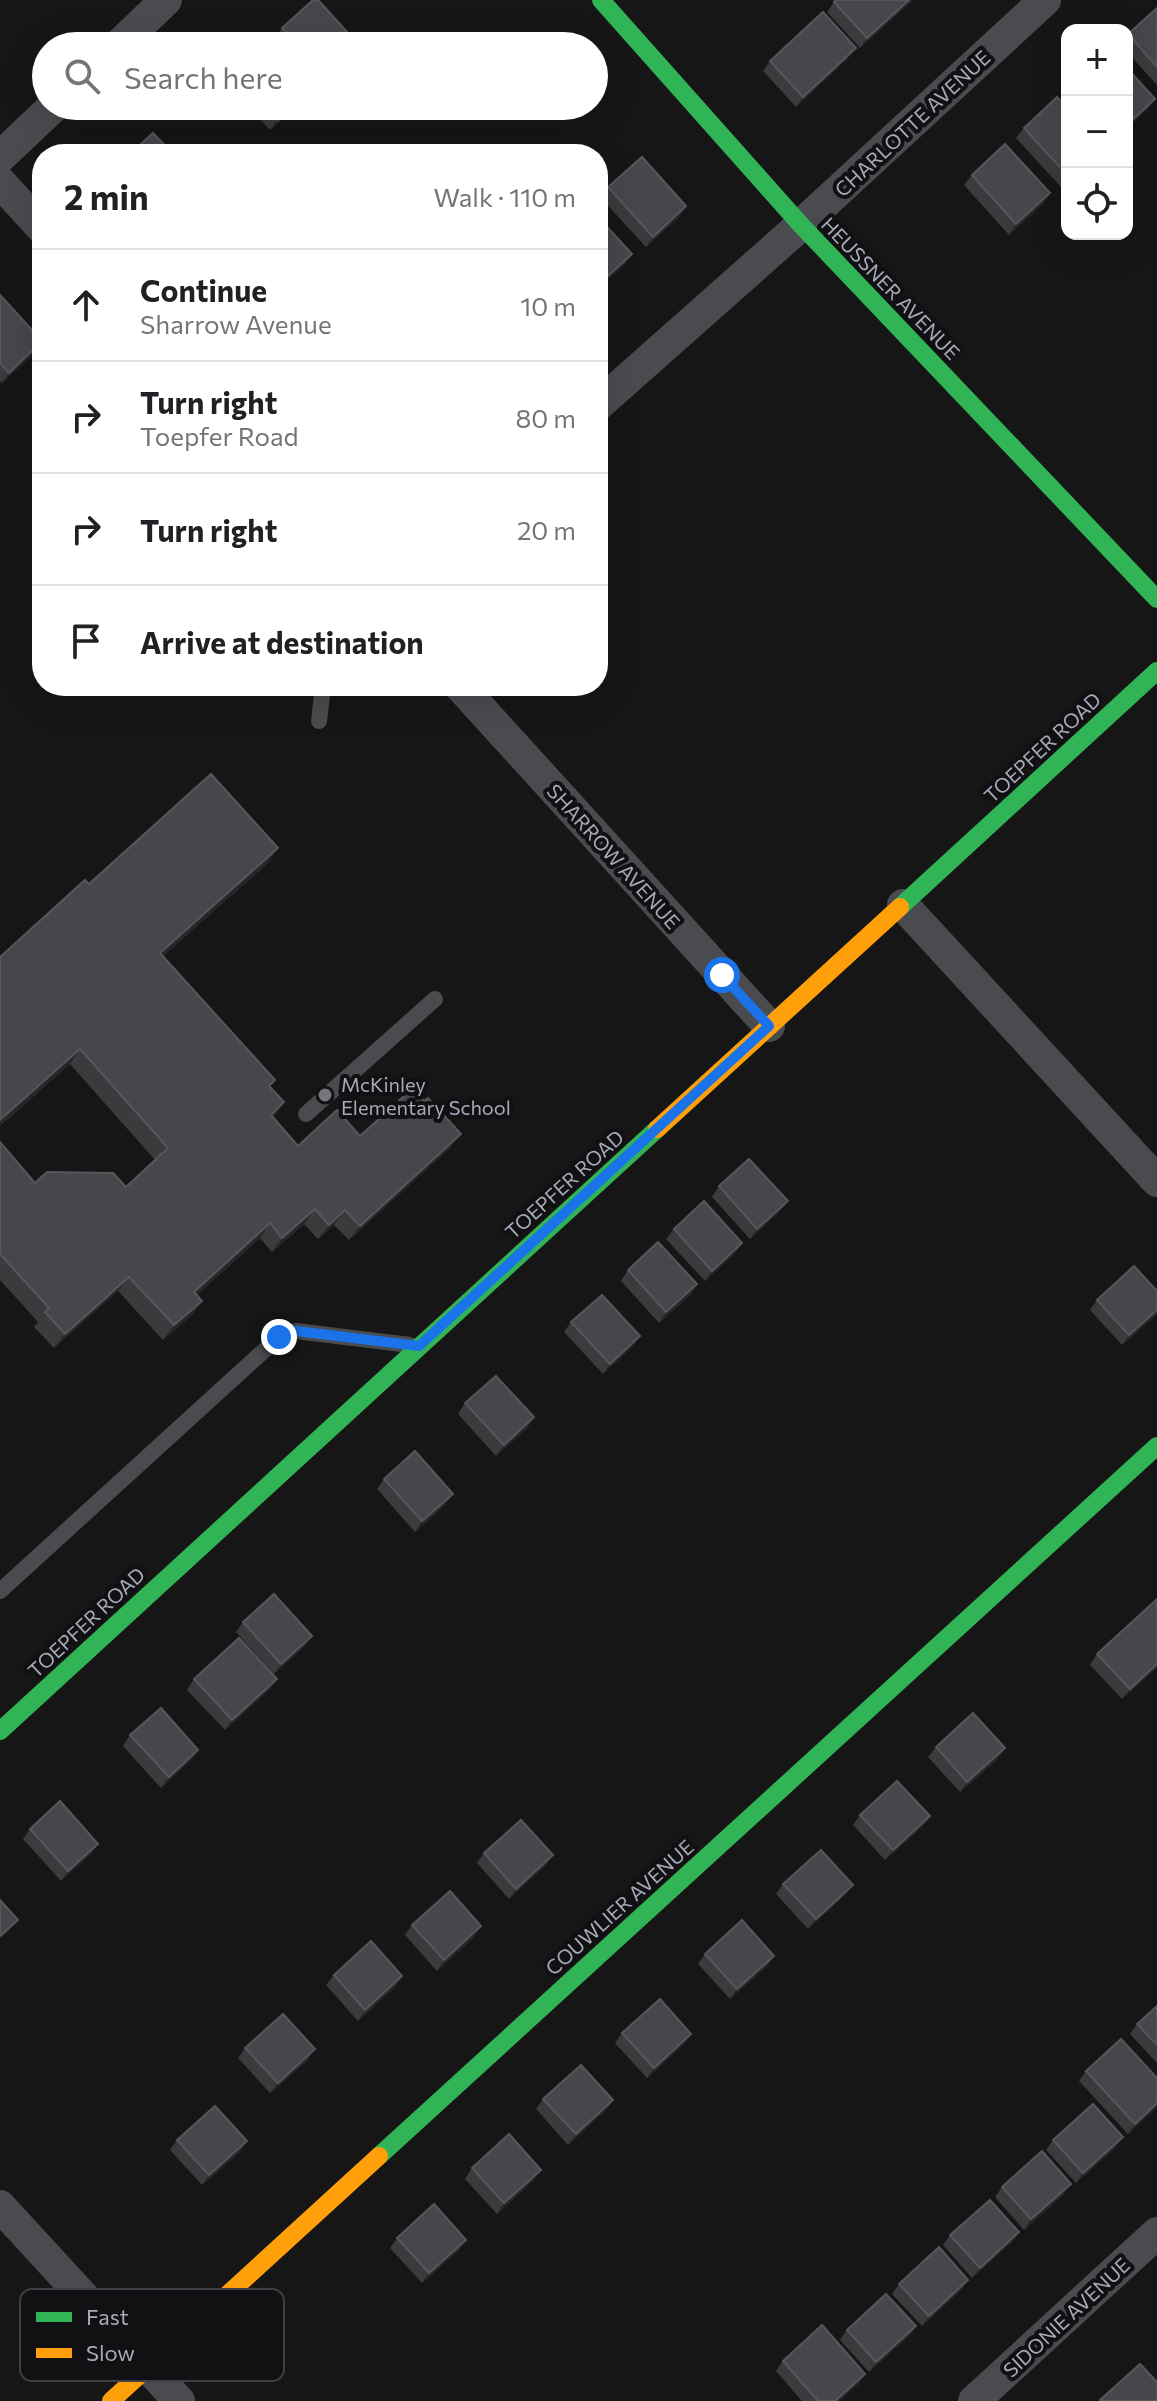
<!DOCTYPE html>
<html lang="en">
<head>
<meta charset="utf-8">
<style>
  body { margin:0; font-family:Commissioner,sans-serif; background:#f2f2f2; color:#202124 }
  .controls { position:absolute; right:24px; top:24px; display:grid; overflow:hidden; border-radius:16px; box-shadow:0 8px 32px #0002 }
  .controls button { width:72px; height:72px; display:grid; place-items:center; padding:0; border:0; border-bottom:2px solid #e0e0e0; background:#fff; color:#202124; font:40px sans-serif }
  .stop { position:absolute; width:24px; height:24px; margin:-18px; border:6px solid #1a73e8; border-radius:50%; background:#fff }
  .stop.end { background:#1a73e8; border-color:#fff; box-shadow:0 2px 8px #0008 }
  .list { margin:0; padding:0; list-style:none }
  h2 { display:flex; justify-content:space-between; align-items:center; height:104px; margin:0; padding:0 32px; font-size:34px }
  h2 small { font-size:26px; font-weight:400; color:#757577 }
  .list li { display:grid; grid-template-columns:52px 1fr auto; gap:24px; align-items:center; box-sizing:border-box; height:112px; padding:0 32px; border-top:2px solid #e0e0e0 }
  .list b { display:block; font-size:30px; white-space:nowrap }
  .list p { margin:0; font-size:26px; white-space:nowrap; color:#757577 }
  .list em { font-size:26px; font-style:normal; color:#757577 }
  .icon { flex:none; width:44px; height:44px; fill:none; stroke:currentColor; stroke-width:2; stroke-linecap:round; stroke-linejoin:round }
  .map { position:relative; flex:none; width:1157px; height:2401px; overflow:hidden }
  .search { position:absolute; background:#fff; box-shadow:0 8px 32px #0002; left:32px; top:32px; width:576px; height:88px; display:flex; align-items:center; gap:20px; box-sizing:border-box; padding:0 28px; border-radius:44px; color:#757577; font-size:30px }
  .panel { position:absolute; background:#fff; box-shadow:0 8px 32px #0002; left:32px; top:144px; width:576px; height:552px; border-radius:32px }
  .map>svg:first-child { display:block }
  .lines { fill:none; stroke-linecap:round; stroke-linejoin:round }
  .lane { stroke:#4a4b4f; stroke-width:16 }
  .street { stroke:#4a4b4f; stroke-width:32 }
  .fast { stroke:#30b455; stroke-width:18 }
  .slow { stroke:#ff9f0a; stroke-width:18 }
  .wall { fill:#3b3b3e }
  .shaded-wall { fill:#272729 }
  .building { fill:#47474b; stroke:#56575d; stroke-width:2 }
  .route { stroke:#1a73e8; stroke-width:10 }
  .poi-dot { fill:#747680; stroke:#111012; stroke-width:3 }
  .labels { text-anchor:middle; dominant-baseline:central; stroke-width:8; stroke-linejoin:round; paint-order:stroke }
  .street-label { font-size:20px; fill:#a6aab9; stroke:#111012 }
  .poi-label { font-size:20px; fill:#a6aab9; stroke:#111012; text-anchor:start }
  .key { fill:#111012; stroke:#3e3e44; stroke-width:2 }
  .key-label { font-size:22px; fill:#a6aab9 }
</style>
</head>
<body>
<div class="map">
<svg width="1157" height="2401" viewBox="0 0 1157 2401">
  <rect width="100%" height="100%" fill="#161616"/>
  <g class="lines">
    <g class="lane">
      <polyline points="319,721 323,686"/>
      <polyline points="306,1114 435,999"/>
      <polyline points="0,1591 279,1337 296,1331 410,1345"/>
    </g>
    <g class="street">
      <polyline points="118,46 166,0"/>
      <polyline points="0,157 54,106"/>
      <polyline points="0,182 42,228"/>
      <polyline points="598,405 801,225 1045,0"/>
      <polyline points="460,686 769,1026"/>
      <polyline points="903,905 1157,1181"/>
      <polyline points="0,2206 179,2401"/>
      <polyline points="974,2401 1157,2233"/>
    </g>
    <g class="fast">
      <polyline points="601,0 801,225 1157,599"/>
      <polyline points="900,907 1157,671"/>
      <polyline points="0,1731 657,1129"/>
      <polyline points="379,2156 1157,1446"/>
    </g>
    <g class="slow">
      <polyline points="657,1129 900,907"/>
      <polyline points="111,2401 379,2156"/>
    </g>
  </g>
  <g class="wall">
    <polygon points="913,0 860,48 827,12 834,2"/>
    <polygon points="1157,8 1157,85 1127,52 1127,36"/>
    <polygon points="282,28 360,46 282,46 275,38"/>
    <polygon points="848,58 796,107 763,71 770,61"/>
    <polygon points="248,106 297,106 270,130"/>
    <polygon points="1067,108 1067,182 1061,187 1016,138 1024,128"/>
    <polygon points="972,175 1050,193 1043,204 1009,235 964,185"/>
    <polygon points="608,187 686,206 679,217 646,247 601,198"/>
    <polygon points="0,295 35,352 2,383 0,381"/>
    <polygon points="268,863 163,956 270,1087 273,1118 298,1146 360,1136 450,1148 349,1240 334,1225 318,1239 304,1224 272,1252 260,1238 197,1295 202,1301 192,1315 163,1340 118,1291 54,1348 34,1327 38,1322 0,1280 0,1142 35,1183 126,1187 155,1160 70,1064 0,1126 0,957 89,884"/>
    <polygon points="719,1186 788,1201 780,1211 750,1239 712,1197"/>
    <polygon points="674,1229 742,1243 735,1253 705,1281 666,1239"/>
    <polygon points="628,1270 697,1284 690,1295 659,1323 621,1281"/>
    <polygon points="1097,1300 1157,1314 1122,1345 1090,1310"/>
    <polygon points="571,1322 633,1346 603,1374 564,1332"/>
    <polygon points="465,1403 534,1417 527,1428 496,1456 458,1414"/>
    <polygon points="384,1479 446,1504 415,1532 377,1489"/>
    <polygon points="243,1622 305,1646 274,1674 236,1632"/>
    <polygon points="1097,1654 1157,1667 1122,1699 1090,1665"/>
    <polygon points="194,1679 277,1679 270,1689 225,1730 187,1690"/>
    <polygon points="130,1735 198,1750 191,1760 161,1788 123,1746"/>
    <polygon points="936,1747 998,1759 960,1792 928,1757"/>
    <polygon points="860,1815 930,1816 922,1827 885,1860 853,1825"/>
    <polygon points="30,1829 91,1854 61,1881 23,1839"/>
    <polygon points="484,1853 553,1855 546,1865 509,1899 477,1863"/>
    <polygon points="783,1884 845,1895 808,1929 776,1894"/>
    <polygon points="412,1925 481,1926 474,1937 437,1971 405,1935"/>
    <polygon points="705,1954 774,1956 767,1966 730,1999 698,1964"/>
    <polygon points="334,1975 402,1976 395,1987 358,2021 326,1985"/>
    <polygon points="1157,2006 1157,2063 1130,2034 1137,2024"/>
    <polygon points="622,2033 691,2034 684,2044 647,2078 615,2043"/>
    <polygon points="245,2048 308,2060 270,2093 238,2058"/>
    <polygon points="1086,2071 1157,2078 1157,2107 1128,2134 1079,2081"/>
    <polygon points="543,2099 613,2100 606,2110 568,2145 536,2109"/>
    <polygon points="177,2140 240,2152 202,2185 170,2150"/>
    <polygon points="1053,2140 1116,2147 1076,2183 1046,2150"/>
    <polygon points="472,2168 534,2180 497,2214 465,2179"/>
    <polygon points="1002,2187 1064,2194 1024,2230 995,2197"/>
    <polygon points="1019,2232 1012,2242 972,2278 943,2245 950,2235"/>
    <polygon points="397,2238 466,2240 459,2250 422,2283 390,2248"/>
    <polygon points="968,2280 961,2290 922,2326 892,2294 899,2284"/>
    <polygon points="916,2326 909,2336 869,2372 840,2340 847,2330"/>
    <polygon points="783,2361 865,2374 858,2384 839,2401 802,2401 776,2371"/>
  </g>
  <g class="shaded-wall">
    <polygon points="909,0 913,0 860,48 867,38"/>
    <polygon points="856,48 848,58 796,107 803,97"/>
    <polygon points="1155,99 1148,109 1127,128 1127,125"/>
    <polygon points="293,106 297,106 270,130 278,120"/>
    <polygon points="1050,193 1043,204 1009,235 1016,224"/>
    <polygon points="686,206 679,217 646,247 653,237"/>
    <polygon points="632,254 625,264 598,288 598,285"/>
    <polygon points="42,342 35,352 2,383 9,373"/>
    <polygon points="278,848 268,863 150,968 160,953"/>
    <polygon points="80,1049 70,1064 0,1126 0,1120"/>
    <polygon points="284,1102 274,1117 260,1130 271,1115"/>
    <polygon points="461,1134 450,1148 349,1240 360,1226"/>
    <polygon points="788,1201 780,1211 750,1239 757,1229"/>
    <polygon points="315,1209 304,1224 272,1252 282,1238"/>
    <polygon points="345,1210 334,1225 318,1239 329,1225"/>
    <polygon points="270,1223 260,1238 184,1307 194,1292"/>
    <polygon points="742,1243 735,1253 705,1281 712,1271"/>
    <polygon points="129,1277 118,1291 54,1348 65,1334"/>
    <polygon points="697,1284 690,1295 659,1323 666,1312"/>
    <polygon points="202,1301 192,1315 163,1340 174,1325"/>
    <polygon points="1157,1310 1157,1314 1122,1345 1129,1335"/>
    <polygon points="640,1336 633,1346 603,1374 610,1364"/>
    <polygon points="534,1417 527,1428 496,1456 504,1445"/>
    <polygon points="453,1494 446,1504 415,1532 422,1521"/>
    <polygon points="312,1636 305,1646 274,1674 281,1664"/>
    <polygon points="1157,1664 1157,1667 1122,1699 1130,1689"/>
    <polygon points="277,1679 270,1689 225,1730 232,1720"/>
    <polygon points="1005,1748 998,1759 960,1792 967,1782"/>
    <polygon points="198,1750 191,1760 161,1788 169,1777"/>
    <polygon points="930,1816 922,1827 885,1860 893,1850"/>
    <polygon points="98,1844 91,1854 61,1881 68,1871"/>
    <polygon points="553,1855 546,1865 509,1899 516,1889"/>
    <polygon points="853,1885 845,1895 808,1929 816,1919"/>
    <polygon points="18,1920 10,1930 0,1939 0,1936"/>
    <polygon points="481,1926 474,1937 437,1971 444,1960"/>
    <polygon points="774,1956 767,1966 730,1999 737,1989"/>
    <polygon points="402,1976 395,1987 358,2021 365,2010"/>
    <polygon points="691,2034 684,2044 647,2078 654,2068"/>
    <polygon points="315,2049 308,2060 270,2093 278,2083"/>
    <polygon points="613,2100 606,2110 568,2145 576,2134"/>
    <polygon points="1157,2103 1157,2107 1128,2134 1135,2124"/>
    <polygon points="1123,2137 1116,2147 1076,2183 1083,2173"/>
    <polygon points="247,2141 240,2152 202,2185 209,2175"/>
    <polygon points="541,2170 534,2180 497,2214 504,2203"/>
    <polygon points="1071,2184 1064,2194 1024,2230 1031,2219"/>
    <polygon points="1019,2232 1012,2242 972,2278 980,2268"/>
    <polygon points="466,2240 459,2250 422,2283 429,2273"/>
    <polygon points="968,2280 961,2290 922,2326 929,2316"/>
    <polygon points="916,2326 909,2336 869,2372 876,2362"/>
    <polygon points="865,2374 858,2384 839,2401 835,2401"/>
  </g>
  <g class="building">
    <polygon points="313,0 318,0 360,46 298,46 282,28"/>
    <polygon points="836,0 909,0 867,38 834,2"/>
    <polygon points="1157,8 1157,67 1128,34"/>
    <polygon points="823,12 856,48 803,97 770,61"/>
    <polygon points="266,40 272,46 260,46"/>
    <polygon points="1127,68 1155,99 1127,125"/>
    <polygon points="1057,97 1067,108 1067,175 1024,128"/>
    <polygon points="265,106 293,106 278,120"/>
    <polygon points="153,133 173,154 130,154"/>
    <polygon points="1005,144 1050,193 1016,224 972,175"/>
    <polygon points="642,157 686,206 653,237 608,187"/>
    <polygon points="598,217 632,254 598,285"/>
    <polygon points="0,295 42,341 9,373 0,363"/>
    <polygon points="211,774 278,848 160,953 275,1080 269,1086 284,1102 271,1115 298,1146 337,1110 360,1136 413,1088 424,1101 428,1098 461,1134 360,1226 345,1210 329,1225 315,1209 282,1238 270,1223 194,1292 202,1301 174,1325 129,1277 65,1334 45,1312 49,1308 0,1254 0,1142 35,1183 47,1172 113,1173 126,1187 168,1148 80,1049 0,1120 0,957 85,880 89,884"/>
    <polygon points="749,1159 788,1201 757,1229 719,1186"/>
    <polygon points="704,1201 742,1243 712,1271 674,1229"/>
    <polygon points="658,1242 697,1284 666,1312 628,1270"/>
    <polygon points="1134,1266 1157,1291 1157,1310 1129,1335 1097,1300"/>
    <polygon points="602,1295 640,1336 610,1364 571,1322"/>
    <polygon points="496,1376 534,1417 504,1445 465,1403"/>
    <polygon points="415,1451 453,1494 422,1521 384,1479"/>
    <polygon points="274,1594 312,1636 281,1664 243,1622"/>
    <polygon points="1157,1599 1157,1664 1130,1689 1097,1654"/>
    <polygon points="239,1638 277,1679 232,1720 194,1679"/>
    <polygon points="161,1708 198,1750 169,1777 130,1735"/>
    <polygon points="973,1713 1005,1748 967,1782 936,1747"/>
    <polygon points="897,1781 930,1816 893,1850 860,1815"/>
    <polygon points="60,1801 98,1844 68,1871 30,1829"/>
    <polygon points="521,1820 553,1855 516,1889 484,1853"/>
    <polygon points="821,1850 853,1885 816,1919 783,1884"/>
    <polygon points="450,1891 481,1926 444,1960 412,1925"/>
    <polygon points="0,1900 18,1920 0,1936"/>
    <polygon points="742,1920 774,1956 737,1989 705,1954"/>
    <polygon points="371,1941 402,1976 365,2010 334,1975"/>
    <polygon points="660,1999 691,2034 654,2068 622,2033"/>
    <polygon points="1157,2006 1157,2045 1137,2024"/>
    <polygon points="283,2014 315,2049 278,2083 245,2048"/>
    <polygon points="1121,2039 1157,2078 1157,2103 1135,2124 1086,2071"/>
    <polygon points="581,2065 613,2100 576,2134 543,2099"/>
    <polygon points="1093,2104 1123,2137 1083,2173 1053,2140"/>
    <polygon points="215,2106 247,2141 209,2175 177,2140"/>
    <polygon points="509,2134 541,2170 504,2203 472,2168"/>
    <polygon points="1042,2151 1071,2184 1031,2219 1002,2187"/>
    <polygon points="990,2200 1019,2232 980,2268 950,2235"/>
    <polygon points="434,2204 466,2240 429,2273 397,2238"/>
    <polygon points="939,2247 968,2280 929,2316 899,2284"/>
    <polygon points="886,2294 916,2326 876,2362 847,2330"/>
    <polygon points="822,2325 865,2374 835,2401 818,2401 783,2361"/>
    <polygon points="1140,2364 1157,2382 1157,2401 1101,2401 1100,2400"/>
  </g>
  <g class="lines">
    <polyline class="route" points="279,1337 296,1331 419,1346 769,1026 722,975"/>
  </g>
  <circle class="poi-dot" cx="325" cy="1095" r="8"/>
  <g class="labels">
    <g class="street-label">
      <text transform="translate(912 123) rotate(-43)">CHARLOTTE AVENUE</text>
      <text transform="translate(891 288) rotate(46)">HEUSSNER AVENUE</text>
      <text transform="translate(1042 747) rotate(-43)">TOEPFER ROAD</text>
      <text transform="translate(614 856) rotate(48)">SHARROW AVENUE</text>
      <text transform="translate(564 1184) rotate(-42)">TOEPFER ROAD</text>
      <text transform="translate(86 1622) rotate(-43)">TOEPFER ROAD</text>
      <text transform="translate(619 1907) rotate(-42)">COUWLIER AVENUE</text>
      <text transform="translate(1066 2317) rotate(-43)">SIDONIE AVENUE</text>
    </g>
    <g class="poi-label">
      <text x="341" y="1084">McKinley<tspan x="341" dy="23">Elementary School</tspan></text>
    </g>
  </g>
  <rect x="20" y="2289" width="264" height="92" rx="12" class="key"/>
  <rect x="36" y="2312" width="36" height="10" fill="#30b455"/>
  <rect x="36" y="2348" width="36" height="10" fill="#ff9f0a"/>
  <g class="key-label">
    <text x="86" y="2325">Fast</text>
    <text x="86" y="2361">Slow</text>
  </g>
</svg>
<div class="controls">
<button>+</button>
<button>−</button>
<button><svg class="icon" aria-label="locate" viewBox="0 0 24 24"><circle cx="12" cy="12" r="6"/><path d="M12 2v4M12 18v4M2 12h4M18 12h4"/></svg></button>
</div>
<div class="stop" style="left:722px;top:975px"></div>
<div class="stop end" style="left:279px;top:1337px"></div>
<div class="search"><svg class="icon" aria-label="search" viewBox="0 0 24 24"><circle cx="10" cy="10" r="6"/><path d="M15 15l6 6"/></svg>Search here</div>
<section class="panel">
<h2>2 min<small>Walk · 110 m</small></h2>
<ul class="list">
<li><svg class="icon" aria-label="ahead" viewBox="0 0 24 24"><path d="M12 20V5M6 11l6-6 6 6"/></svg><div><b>Continue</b><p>Sharrow Avenue</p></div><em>10 m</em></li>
<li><svg class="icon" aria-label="right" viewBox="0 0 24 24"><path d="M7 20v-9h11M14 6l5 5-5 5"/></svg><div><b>Turn right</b><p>Toepfer Road</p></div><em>80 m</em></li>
<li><svg class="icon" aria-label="right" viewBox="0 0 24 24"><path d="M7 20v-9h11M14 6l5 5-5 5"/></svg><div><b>Turn right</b></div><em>20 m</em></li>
<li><svg class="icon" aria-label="arrive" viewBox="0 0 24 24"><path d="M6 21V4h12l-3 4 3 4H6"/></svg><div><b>Arrive at destination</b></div></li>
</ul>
</section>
</div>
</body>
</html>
